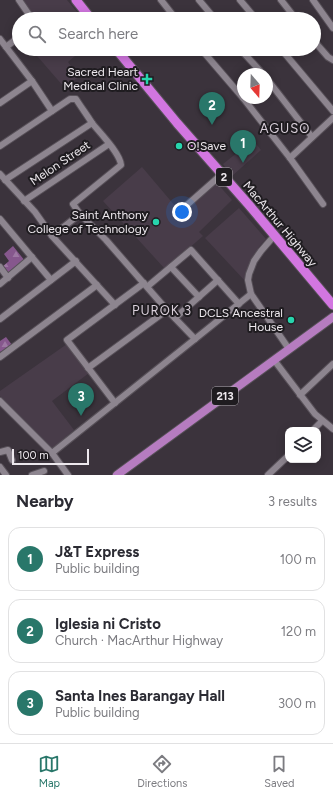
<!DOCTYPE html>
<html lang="en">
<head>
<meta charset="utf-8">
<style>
  body { margin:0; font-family:Figtree,sans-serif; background:#f2f2f3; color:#2b2b33 }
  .controls { position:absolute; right:12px; bottom:12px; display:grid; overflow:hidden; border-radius:8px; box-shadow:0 2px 10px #0003 }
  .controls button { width:36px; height:36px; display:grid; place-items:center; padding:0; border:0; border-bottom:1px solid #e1e1e2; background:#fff; color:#2b2b33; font:20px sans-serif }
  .compass { position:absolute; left:237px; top:68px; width:36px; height:36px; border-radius:50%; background:#fff; box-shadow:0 2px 10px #0003; rotate:161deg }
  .scale { position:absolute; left:12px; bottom:10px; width:77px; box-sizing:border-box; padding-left:4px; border:2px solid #ede8ed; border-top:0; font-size:11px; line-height:14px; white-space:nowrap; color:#ede8ed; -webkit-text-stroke:3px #1f1c20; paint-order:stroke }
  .you { position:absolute; left:182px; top:212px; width:14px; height:14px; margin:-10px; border:3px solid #fff; border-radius:50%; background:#1a73e8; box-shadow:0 0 0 6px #1a73e833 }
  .badge { display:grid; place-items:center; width:26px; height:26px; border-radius:50%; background:#29776a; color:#fff; font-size:13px; font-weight:700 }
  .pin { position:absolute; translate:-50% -33px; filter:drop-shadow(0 1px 2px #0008) }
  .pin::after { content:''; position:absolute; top:21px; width:14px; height:12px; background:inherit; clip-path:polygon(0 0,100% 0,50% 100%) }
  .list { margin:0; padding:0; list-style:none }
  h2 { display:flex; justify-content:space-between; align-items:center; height:52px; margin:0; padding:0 16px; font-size:17px }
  h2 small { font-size:13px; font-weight:400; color:#7c7c81 }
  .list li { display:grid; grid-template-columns:26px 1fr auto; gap:12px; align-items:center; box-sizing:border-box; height:64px; margin:0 8px 8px; padding:0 8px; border:1px solid #e1e1e2; border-radius:12px }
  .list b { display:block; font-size:15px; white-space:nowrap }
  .list p { margin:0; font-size:13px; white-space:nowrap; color:#7c7c81 }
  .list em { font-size:13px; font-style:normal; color:#7c7c81 }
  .icon { flex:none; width:22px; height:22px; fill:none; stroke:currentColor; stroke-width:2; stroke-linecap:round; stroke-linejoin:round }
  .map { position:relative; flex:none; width:333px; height:475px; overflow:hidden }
  .search { position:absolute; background:#fff; box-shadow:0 2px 10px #0003; left:12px; right:12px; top:12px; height:44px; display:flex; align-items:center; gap:10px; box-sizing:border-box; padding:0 14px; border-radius:22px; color:#7c7c81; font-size:15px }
  .sheet { height:268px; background:#fff }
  nav { display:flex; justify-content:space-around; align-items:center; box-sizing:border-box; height:56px; border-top:1px solid #e1e1e2; background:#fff; font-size:11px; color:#7c7c81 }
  nav a { display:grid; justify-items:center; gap:2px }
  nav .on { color:#29776a }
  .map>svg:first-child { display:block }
  .built { fill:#483c49 }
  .forest { fill:url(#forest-firs) }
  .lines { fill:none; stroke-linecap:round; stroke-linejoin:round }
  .minor-casing { stroke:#575058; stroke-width:8 }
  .major-casing { stroke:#575058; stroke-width:10 }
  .highway-casing { stroke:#575058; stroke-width:11 }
  .minor { stroke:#8d858f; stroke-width:6 }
  .major { stroke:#b67cc0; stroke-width:8 }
  .highway { stroke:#d276e0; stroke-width:9 }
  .poi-dot { fill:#27d5ad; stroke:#1f1c20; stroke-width:1.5 }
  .labels { text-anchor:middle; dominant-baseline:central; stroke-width:4; stroke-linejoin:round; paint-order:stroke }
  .shield { fill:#1f1c20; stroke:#afabb0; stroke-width:1 }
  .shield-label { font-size:11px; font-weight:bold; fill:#ede8ed }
  .poi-label { font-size:12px; fill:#ede8ed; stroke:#1f1c20; text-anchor:end }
  .street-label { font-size:12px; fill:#ede8ed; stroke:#1f1c20 }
  .neighbourhood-label { font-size:13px; letter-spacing:1px; fill:#d9cfda; stroke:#1f1c20 }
</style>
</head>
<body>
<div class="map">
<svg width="333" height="475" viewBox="0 0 333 475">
  <defs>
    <pattern id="forest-firs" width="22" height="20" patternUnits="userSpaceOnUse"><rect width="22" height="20" fill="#86578d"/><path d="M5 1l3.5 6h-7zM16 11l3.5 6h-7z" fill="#9d77a3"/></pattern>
  </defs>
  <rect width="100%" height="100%" fill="#3b333c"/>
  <g class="built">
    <polygon points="19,0 67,0 83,19 33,19"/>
    <polygon points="31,49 83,49 68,62 79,77 64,87"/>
    <polygon points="253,140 261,150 232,176 223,164"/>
    <polygon points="142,167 181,213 215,181 232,200 199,232 203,236 165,269 103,201"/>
    <polygon points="239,208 266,239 259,247 250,265 246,282 205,238"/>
    <polygon points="67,344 89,373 52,401 74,430 50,450 0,396 0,391"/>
  </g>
  <g class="forest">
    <polygon points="13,246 25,261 7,275 1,268 9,261 4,254"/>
    <polygon points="6,337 12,345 1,353 0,351 0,341"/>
  </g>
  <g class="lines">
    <defs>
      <g id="minor">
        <polyline points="19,0 32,19"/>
        <polyline points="161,0 176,19"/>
        <polyline points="199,0 215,19"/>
        <polyline points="240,0 256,19"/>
        <polyline points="281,0 296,19"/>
        <polyline points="313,0 333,28"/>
        <polyline points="0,39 32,81 52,111"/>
        <polyline points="314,41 328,57 333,60"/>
        <polyline points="6,47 19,37"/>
        <polyline points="201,49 243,98"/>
        <polyline points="240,49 263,74"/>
        <polyline points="281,49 333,111"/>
        <polyline points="267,79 312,137"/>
        <polyline points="243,98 290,158 323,204"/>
        <polyline points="0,103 32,81"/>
        <path d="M 0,146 L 70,99 L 76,99 C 81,107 87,115 92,123 C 100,133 120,153 121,165 L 73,204 L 80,214 L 106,240 L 167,310 L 195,339"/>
        <polyline points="290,158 333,118"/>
        <polyline points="0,174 35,212 52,236 115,305"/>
        <polyline points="5,180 92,123"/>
        <polyline points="24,201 109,144"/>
        <polyline points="179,212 222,174"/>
        <polyline points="0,219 51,280"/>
        <polyline points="52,236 80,214"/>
        <polyline points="274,236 261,251 254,261 249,274 248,280 251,294 289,349"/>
        <polyline points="0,267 8,278"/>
        <polyline points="171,267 199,297"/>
        <polyline points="0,284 32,257"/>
        <polyline points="148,286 191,250 239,304"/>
        <polyline points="175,318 218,280"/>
        <polyline points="0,319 76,261"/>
        <polyline points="0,357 97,285"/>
        <polyline points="274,360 315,414 333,429"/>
        <polyline points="88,368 167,310"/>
        <polyline points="300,395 333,364"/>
        <polyline points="0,401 52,453 68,475"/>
        <polyline points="115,403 67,340 144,283"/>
        <polyline points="313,430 322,421"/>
        <polyline points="0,452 8,450 12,460"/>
        <polyline points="52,453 195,339 251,294"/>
        <polyline points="0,467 6,475"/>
        <polyline points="32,475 44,471"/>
        <polyline points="268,475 288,456"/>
      </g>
      <polyline id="major" points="117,475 333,317"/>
      <g id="highway">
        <polyline points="76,0 91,19"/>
        <polyline points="116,49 177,123 249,205 333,305"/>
      </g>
    </defs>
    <use href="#minor" class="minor-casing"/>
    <use href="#major" class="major-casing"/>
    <use href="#highway" class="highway-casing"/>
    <use href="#minor" class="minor"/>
    <use href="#major" class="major"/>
    <use href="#highway" class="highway"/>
  </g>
  <g class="poi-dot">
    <path d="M145 73h4v4h4v4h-4v4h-4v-4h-4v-4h4z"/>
    <circle cx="179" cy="146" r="4"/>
    <circle cx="156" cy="222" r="4"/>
    <circle cx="291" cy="320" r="4"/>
  </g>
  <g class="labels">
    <g class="shield">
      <rect x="216" y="168" width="16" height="18" rx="3"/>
      <rect x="212" y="387" width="26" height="18" rx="3"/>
    </g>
    <g class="shield-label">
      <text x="224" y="177">2</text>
      <text x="225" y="396">213</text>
    </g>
    <g class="poi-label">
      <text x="138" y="72">Sacred Heart<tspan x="138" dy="14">Medical Clinic</tspan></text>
      <text x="187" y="146" text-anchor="start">O!Save</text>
      <text x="148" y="215">Saint Anthony<tspan x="148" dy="14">College of Technology</tspan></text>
      <text x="283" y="313">DCLS Ancestral<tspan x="283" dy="14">House</tspan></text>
    </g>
    <g class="street-label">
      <text transform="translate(60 163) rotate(-34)">Melon Street</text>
      <text transform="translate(280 224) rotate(50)">MacArthur Highway</text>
    </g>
    <g class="neighbourhood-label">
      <text x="285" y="128">AGUSO</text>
      <text x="162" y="310">PUROK 3</text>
    </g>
  </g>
</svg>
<div class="controls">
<button><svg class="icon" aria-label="layers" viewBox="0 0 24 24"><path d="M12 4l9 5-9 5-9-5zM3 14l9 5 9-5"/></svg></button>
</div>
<svg class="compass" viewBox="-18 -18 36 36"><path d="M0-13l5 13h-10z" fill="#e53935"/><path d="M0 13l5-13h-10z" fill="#7c7c81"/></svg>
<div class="scale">100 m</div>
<div class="you"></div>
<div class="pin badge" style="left:243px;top:163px">1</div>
<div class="pin badge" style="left:212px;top:125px">2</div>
<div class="pin badge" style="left:81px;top:416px">3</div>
<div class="search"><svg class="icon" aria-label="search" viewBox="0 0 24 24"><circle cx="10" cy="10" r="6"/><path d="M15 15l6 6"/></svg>Search here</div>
</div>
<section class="sheet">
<h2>Nearby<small>3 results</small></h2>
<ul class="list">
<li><span class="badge">1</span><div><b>J&amp;T Express</b><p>Public building</p></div><em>100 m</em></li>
<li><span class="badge">2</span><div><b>Iglesia ni Cristo</b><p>Church · MacArthur Highway</p></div><em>120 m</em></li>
<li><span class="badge">3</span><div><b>Santa Ines Barangay Hall</b><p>Public building</p></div><em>300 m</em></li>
</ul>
</section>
<nav>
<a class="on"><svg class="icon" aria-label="map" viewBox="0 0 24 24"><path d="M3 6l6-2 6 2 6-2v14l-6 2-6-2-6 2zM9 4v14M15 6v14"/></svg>Map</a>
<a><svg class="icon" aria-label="directions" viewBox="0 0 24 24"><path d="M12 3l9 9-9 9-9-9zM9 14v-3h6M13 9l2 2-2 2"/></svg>Directions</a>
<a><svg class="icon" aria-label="saved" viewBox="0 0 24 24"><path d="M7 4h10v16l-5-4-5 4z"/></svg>Saved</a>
</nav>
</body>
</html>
